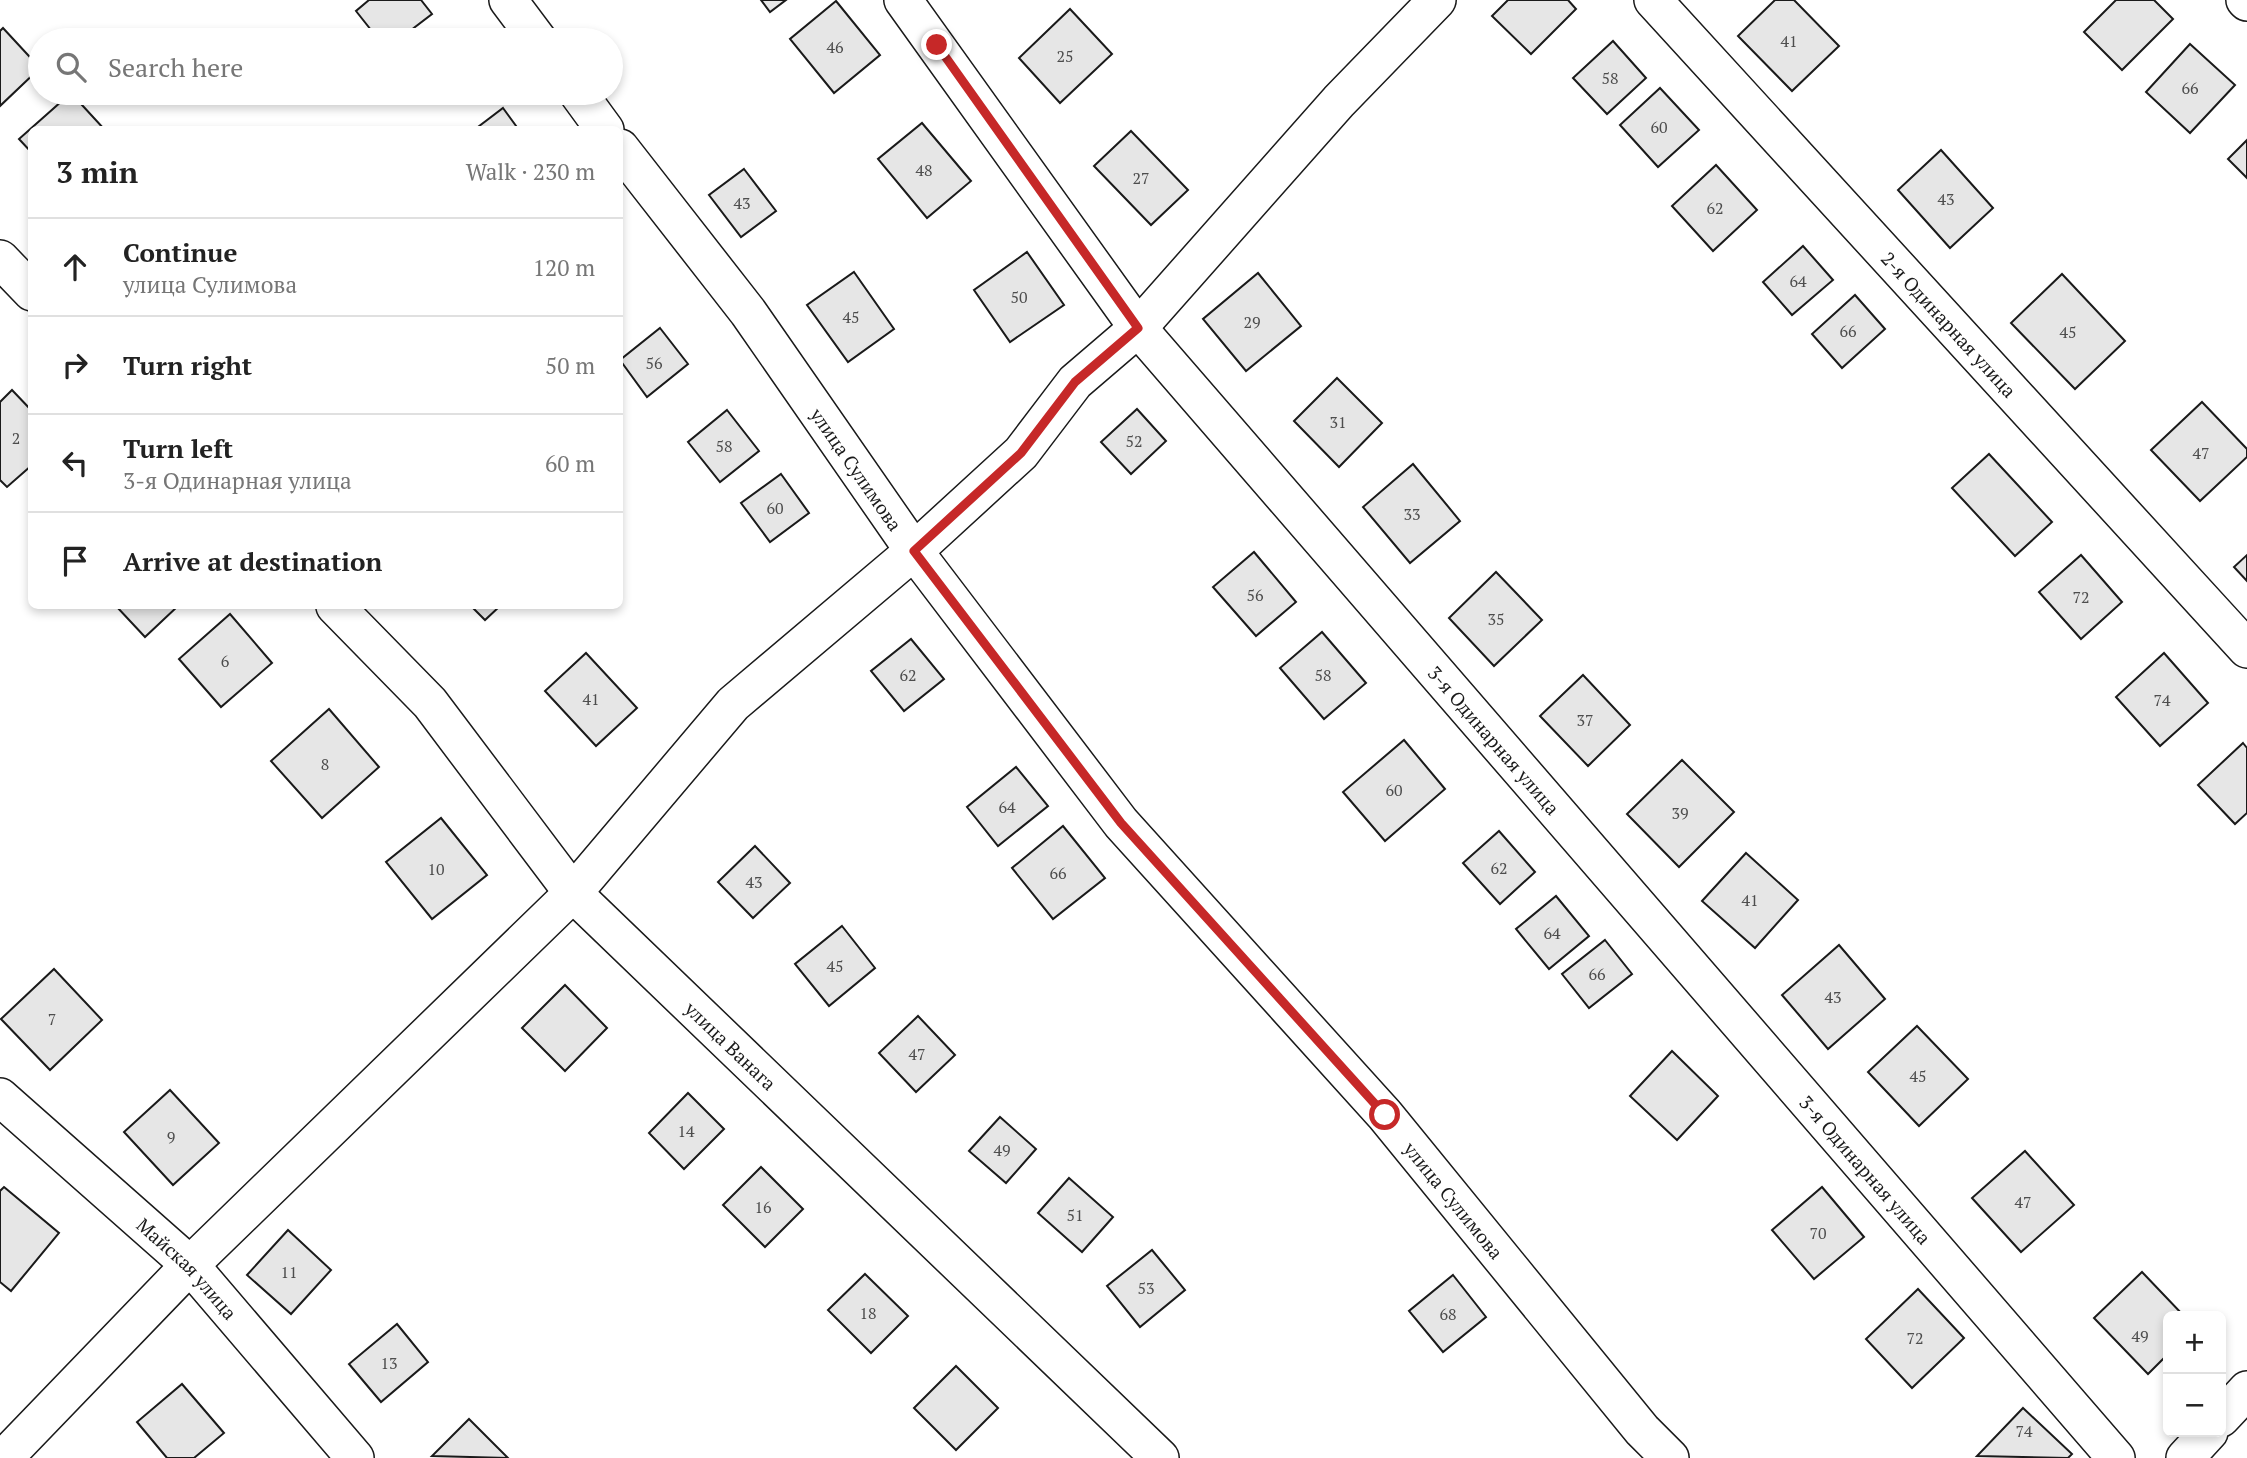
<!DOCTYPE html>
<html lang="en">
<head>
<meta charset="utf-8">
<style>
  body { margin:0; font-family:"PT Serif",serif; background:#f2f2f2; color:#222 }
  .controls { position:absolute; right:21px; bottom:21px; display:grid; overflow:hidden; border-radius:10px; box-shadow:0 4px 10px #0003 }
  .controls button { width:63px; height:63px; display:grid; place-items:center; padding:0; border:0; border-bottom:2px solid #e0e0e0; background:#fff; color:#222; font:35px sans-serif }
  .stop { position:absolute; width:21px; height:21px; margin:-16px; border:5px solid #c62828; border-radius:50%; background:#fff }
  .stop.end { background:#c62828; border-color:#fff; box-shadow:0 2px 7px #0008 }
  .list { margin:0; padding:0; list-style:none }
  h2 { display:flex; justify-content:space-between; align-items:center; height:91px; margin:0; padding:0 28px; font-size:30px }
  h2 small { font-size:23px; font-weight:400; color:#767676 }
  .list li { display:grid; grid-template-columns:46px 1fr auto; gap:21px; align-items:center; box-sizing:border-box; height:98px; padding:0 28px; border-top:2px solid #e0e0e0 }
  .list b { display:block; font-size:26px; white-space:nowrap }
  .list p { margin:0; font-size:23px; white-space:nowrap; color:#767676 }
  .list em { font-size:23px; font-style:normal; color:#767676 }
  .icon { flex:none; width:38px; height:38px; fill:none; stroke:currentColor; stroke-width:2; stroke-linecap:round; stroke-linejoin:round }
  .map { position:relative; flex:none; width:2247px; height:1458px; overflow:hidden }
  .search { position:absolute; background:#fff; box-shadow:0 4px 10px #0003; left:28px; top:28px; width:595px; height:77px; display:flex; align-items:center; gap:18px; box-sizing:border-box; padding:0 24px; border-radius:38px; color:#767676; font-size:26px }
  .panel { position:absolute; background:#fff; box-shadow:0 4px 10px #0003; left:28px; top:126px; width:595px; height:483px; border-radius:10px }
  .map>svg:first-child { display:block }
  .building { fill:#e6e6e6; stroke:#1a1a1a; stroke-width:2 }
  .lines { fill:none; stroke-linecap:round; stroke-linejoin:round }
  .minor-casing { stroke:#1a1a1a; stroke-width:40 }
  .minor { stroke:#fff; stroke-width:37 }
  .route { stroke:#c62828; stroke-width:9 }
  .labels { text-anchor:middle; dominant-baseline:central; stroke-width:5; stroke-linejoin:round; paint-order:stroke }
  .number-label { font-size:16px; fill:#4d4d4d }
  .street-label { font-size:19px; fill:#1a1a1a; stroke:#fff }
</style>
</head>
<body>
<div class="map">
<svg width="2247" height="1458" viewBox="0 0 2247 1458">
  <rect width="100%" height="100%" fill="#fff"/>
  <g class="building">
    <polygon points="369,0 421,0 432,14 398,40 379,40 356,11"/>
    <polygon points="761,0 786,0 770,12"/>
    <polygon points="1508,0 1568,0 1576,9 1531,54 1492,16"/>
    <polygon points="1775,0 1794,0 1839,46 1792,91 1738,36"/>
    <polygon points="2116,0 2154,0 2173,19 2122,70 2084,32"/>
    <polygon points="836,1 880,55 834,93 790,39"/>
    <polygon points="1070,9 1112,54 1060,103 1019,58"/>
    <polygon points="3,28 40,68 0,106 0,31"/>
    <polygon points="1613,41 1646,78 1607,114 1573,78"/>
    <polygon points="2190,44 2235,85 2190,133 2146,92"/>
    <polygon points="1660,88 1699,130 1658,167 1620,125"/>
    <polygon points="71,93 105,130 32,130 32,153 19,139"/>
    <polygon points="503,108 519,130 474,130"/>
    <polygon points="922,123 971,181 927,218 878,159"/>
    <polygon points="1131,131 1188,190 1151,225 1094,166"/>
    <polygon points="2247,140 2247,178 2228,159"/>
    <polygon points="1941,150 1993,208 1950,248 1898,190"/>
    <polygon points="1716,165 1757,210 1713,251 1672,206"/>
    <polygon points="744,169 776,211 741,237 709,195"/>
    <polygon points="1803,246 1833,280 1792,315 1763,282"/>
    <polygon points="1027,252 1064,305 1010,342 974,290"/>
    <polygon points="854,272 894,329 848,362 807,305"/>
    <polygon points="1258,273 1301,326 1246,371 1203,319"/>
    <polygon points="2062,274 2125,341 2075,389 2011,323"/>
    <polygon points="1855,295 1885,329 1842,368 1812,334"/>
    <polygon points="660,328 688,364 647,397 620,360"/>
    <polygon points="1337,378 1382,423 1339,467 1294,421"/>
    <polygon points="12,390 32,411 32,465 7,487 0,480 0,402"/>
    <polygon points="2202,402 2247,449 2247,457 2200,501 2151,450"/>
    <polygon points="1137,409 1166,441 1131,474 1101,442"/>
    <polygon points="727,410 759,451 720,482 688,442"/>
    <polygon points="1989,454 2052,522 2015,556 1952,488"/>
    <polygon points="1413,464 1460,521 1410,563 1363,507"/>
    <polygon points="781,474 809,513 770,542 741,503"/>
    <polygon points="1254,552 1296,602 1256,636 1213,587"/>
    <polygon points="2081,555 2122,602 2081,639 2039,592"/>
    <polygon points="2247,555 2247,581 2234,567"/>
    <polygon points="1496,572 1542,620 1494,666 1449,618"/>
    <polygon points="116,606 178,606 145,637"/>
    <polygon points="471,606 500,606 485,620"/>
    <polygon points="230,614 272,663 221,707 179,659"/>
    <polygon points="1322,632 1366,683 1324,719 1280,668"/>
    <polygon points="911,639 944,679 904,711 871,671"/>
    <polygon points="586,653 637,708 596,746 545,691"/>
    <polygon points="2164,653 2208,703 2160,746 2116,697"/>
    <polygon points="1583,675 1630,725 1588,766 1540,716"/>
    <polygon points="329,709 379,767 322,818 271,761"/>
    <polygon points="1404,740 1445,789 1385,841 1343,792"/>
    <polygon points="2243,743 2247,748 2247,813 2235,824 2198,785"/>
    <polygon points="1682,760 1734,812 1679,867 1627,814"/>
    <polygon points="1016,767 1048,806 998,846 967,807"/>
    <polygon points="441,818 487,875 432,919 386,862"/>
    <polygon points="1063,826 1105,878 1053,919 1012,868"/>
    <polygon points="1499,831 1535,872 1500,904 1463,863"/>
    <polygon points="755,846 790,883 753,918 718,882"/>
    <polygon points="1746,853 1798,900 1755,948 1702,901"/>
    <polygon points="1556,896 1589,936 1549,969 1516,929"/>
    <polygon points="842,926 875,968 829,1006 795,964"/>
    <polygon points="1605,940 1632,974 1589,1008 1562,974"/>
    <polygon points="1839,945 1885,999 1828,1049 1782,995"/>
    <polygon points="54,969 102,1020 50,1070 1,1019"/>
    <polygon points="565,985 607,1028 565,1071 522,1028"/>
    <polygon points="918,1016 955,1055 916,1092 879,1053"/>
    <polygon points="1917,1026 1968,1079 1919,1126 1868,1072"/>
    <polygon points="1672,1051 1718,1096 1677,1140 1630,1096"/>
    <polygon points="170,1090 219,1143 173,1185 124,1132"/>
    <polygon points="688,1093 724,1129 684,1169 649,1133"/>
    <polygon points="1000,1117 1036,1149 1006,1183 969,1151"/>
    <polygon points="2025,1151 2074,1205 2021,1252 1972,1198"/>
    <polygon points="761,1167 803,1209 765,1247 723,1205"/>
    <polygon points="1069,1178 1113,1217 1082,1252 1038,1213"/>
    <polygon points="4,1187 59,1233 11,1291 0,1282 0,1191"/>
    <polygon points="1822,1187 1864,1237 1814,1279 1772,1230"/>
    <polygon points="288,1230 331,1270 291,1314 247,1275"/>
    <polygon points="1152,1250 1185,1290 1140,1327 1107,1286"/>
    <polygon points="2142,1272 2184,1316 2168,1316 2168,1354 2148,1374 2094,1318"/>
    <polygon points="865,1274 908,1316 871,1353 828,1310"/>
    <polygon points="1453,1275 1486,1317 1443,1352 1409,1311"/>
    <polygon points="1918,1289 1964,1338 1912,1388 1866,1339"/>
    <polygon points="397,1324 428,1362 381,1402 349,1364"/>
    <polygon points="956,1366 998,1408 956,1450 914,1408"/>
    <polygon points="182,1384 224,1433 194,1458 167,1458 137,1422"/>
    <polygon points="2023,1408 2072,1454 2068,1458 1977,1456"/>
    <polygon points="469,1419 508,1458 432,1456"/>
  </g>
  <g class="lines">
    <defs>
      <g id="minor">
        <polyline points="508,0 538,40"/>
        <path id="s1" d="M 903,0 L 1138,328 L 2116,1458"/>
        <path id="s2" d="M 1653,0 L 2247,649"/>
        <polyline points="2245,0 2247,2"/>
        <polyline points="578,93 605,130"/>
        <path id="s3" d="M 620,148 L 748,312 L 914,551 L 1121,823 L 1385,1115 L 1642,1430 L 1670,1458"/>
        <polyline points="0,259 32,292"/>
        <path id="s4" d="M 335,606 L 430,703 L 573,893 L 1160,1458"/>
        <path id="s5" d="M 0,1097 L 190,1265 L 355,1458"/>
        <polyline points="2221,1418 2247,1390"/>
        <polyline points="4,1458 190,1265 573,893 733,704 914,551 1021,453 1075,382 1138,328 1339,101 1437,0"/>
        <polyline points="2185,1458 2209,1432"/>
      </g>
    </defs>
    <use href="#minor" class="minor-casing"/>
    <use href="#minor" class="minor"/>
  </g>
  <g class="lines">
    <polyline class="route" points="937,45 1138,328 1075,382 1021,453 914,551 1121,823 1385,1115"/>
  </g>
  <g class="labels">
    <g class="number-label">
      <text x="1789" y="41">41</text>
      <text x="835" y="47">46</text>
      <text x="1065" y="56">25</text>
      <text x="1610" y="78">58</text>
      <text x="2190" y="88">66</text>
      <text x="1659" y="127">60</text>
      <text x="924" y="170">48</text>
      <text x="1141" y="178">27</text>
      <text x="1946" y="199">43</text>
      <text x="742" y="203">43</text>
      <text x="1715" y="208">62</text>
      <text x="1798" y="281">64</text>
      <text x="1019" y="297">50</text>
      <text x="851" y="317">45</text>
      <text x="1252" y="322">29</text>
      <text x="1848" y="331">66</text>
      <text x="2068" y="332">45</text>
      <text x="654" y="363">56</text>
      <text x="1338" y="422">31</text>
      <text x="16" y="438">2</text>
      <text x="1134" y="441">52</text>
      <text x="724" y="446">58</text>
      <text x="2201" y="453">47</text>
      <text x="775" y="508">60</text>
      <text x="1412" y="514">33</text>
      <text x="1255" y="595">56</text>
      <text x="2081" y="597">72</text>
      <text x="1496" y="619">35</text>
      <text x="225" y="661">6</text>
      <text x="908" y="675">62</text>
      <text x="1323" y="675">58</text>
      <text x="591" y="699">41</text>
      <text x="2162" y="700">74</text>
      <text x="1585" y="720">37</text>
      <text x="325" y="764">8</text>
      <text x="1394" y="790">60</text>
      <text x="1007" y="807">64</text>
      <text x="1680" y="813">39</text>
      <text x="1499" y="868">62</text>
      <text x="436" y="869">10</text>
      <text x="1058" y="873">66</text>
      <text x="754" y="882">43</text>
      <text x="1750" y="900">41</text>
      <text x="1552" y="933">64</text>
      <text x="835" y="966">45</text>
      <text x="1597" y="974">66</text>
      <text x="1833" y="997">43</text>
      <text x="52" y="1019">7</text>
      <text x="917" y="1054">47</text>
      <text x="1918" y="1076">45</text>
      <text x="686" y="1131">14</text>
      <text x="171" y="1137">9</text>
      <text x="1002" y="1150">49</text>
      <text x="2023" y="1202">47</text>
      <text x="763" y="1207">16</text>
      <text x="1075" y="1215">51</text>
      <text x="1818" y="1233">70</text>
      <text x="289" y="1272">11</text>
      <text x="1146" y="1288">53</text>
      <text x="868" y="1313">18</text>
      <text x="1448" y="1314">68</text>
      <text x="2140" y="1336">49</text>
      <text x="1915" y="1338">72</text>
      <text x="389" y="1363">13</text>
      <text x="2024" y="1431">74</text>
    </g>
    <g class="street-label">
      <text stroke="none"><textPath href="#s2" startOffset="439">2-я Одинарная улица</textPath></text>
      <text stroke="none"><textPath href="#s3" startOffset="399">улица Сулимова</textPath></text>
      <text stroke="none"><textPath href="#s1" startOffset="948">3-я Одинарная улица</textPath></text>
      <text stroke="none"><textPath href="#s4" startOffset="593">улица Ванага</textPath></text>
      <text stroke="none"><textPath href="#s1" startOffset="1516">3-я Одинарная улица</textPath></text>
      <text stroke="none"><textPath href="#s3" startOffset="1344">улица Сулимова</textPath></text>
      <text stroke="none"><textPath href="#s5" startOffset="254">Майская улица</textPath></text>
    </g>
  </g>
</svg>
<div class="controls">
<button>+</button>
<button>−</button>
</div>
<div class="stop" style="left:1385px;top:1115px"></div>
<div class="stop end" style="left:937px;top:45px"></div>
<div class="search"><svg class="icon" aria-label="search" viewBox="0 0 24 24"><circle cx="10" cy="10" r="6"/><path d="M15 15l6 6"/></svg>Search here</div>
<section class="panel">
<h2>3 min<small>Walk · 230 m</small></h2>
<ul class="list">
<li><svg class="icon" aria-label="ahead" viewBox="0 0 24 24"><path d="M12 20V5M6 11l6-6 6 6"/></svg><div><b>Continue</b><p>улица Сулимова</p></div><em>120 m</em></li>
<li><svg class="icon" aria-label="right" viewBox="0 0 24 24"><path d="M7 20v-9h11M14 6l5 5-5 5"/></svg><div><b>Turn right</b></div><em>50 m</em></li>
<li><svg class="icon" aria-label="left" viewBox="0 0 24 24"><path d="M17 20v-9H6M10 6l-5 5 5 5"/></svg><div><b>Turn left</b><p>3-я Одинарная улица</p></div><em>60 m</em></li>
<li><svg class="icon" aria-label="arrive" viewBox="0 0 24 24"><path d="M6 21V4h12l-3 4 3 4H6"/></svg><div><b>Arrive at destination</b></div></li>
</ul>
</section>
</div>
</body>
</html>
